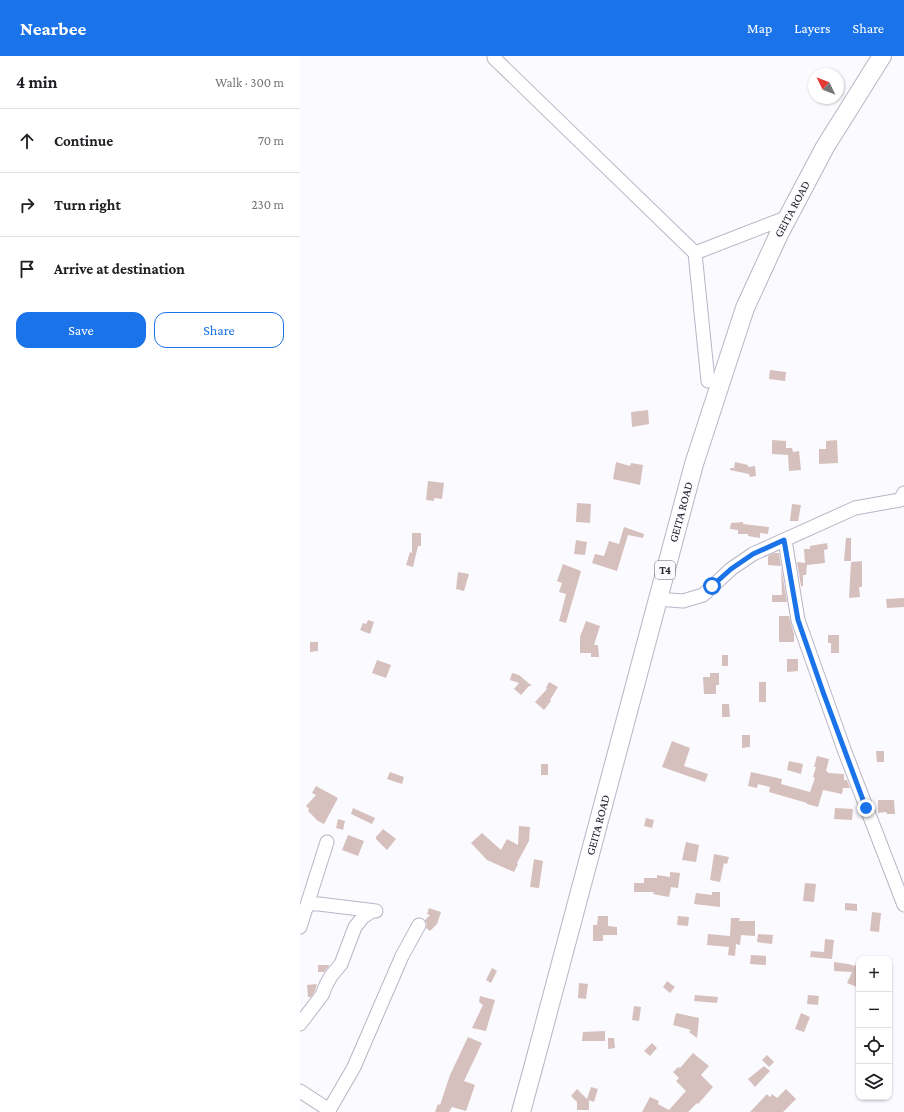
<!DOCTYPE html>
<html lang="en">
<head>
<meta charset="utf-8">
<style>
  body { margin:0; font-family:"Crimson Pro",serif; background:#f2f2f2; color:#202124 }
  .controls { position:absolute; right:12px; bottom:12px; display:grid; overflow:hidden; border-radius:8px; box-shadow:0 1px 3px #0004 }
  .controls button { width:36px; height:36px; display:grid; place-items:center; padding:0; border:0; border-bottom:1px solid #e0e0e0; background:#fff; color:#202124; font:20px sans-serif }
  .compass { position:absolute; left:508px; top:12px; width:36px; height:36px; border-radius:50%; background:#fff; box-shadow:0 1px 3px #0004; rotate:313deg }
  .stop { position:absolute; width:12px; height:12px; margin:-9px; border:3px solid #1a73e8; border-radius:50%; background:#fff }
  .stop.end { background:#1a73e8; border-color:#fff; box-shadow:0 1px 4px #0008 }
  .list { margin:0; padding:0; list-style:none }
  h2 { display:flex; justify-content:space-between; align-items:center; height:52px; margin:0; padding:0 16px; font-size:17px }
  h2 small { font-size:13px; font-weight:400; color:#757577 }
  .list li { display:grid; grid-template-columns:26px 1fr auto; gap:12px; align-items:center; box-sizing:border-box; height:64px; padding:0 16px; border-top:1px solid #e0e0e0 }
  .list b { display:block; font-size:15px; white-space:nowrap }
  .list em { font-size:13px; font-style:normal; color:#757577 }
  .actions { display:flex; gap:8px; padding:12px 16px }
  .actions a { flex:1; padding:9px 0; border:1px solid #1a73e8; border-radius:12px; text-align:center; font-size:14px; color:#1a73e8 }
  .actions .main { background:#1a73e8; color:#fff }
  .icon { flex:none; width:22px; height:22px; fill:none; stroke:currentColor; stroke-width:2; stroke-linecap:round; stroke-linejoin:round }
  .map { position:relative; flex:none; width:604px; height:1056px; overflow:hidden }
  header { display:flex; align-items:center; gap:24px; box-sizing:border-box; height:56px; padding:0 20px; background:#1a73e8; color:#fff }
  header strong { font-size:19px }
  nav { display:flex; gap:22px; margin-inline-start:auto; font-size:14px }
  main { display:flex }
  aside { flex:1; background:#fff }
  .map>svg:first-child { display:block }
  .building { fill:#d6c0bd }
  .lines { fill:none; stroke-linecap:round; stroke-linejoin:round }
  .minor-casing { stroke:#bab4c6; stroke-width:15 }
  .highway-casing { stroke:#bab4c6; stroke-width:20 }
  .minor { stroke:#fff; stroke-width:13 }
  .highway { stroke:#fff; stroke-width:18 }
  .route { stroke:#1a73e8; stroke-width:5 }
  .labels { text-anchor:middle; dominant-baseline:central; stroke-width:3; stroke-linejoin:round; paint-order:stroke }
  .shield { fill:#fbfafe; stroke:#646268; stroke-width:1 }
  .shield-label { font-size:11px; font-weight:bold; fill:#242128 }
  .street-label { font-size:12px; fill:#242128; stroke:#fbfafe }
</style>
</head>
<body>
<header>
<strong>Nearbee</strong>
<nav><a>Map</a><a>Layers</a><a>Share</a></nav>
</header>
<main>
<aside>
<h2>4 min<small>Walk · 300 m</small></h2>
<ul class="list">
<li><svg class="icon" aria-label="ahead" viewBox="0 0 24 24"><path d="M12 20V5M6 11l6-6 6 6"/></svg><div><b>Continue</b></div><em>70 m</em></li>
<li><svg class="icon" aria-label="right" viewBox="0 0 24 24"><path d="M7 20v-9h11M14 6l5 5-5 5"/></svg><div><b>Turn right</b></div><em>230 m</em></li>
<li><svg class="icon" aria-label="arrive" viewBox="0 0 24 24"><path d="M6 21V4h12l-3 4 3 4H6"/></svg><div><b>Arrive at destination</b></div></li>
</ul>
<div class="actions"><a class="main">Save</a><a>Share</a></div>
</aside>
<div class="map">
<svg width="604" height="1056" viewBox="0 0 604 1056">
  <rect width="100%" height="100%" fill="#fbfafe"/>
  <g class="building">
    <polygon points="470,314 486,316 485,325 469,323"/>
    <polygon points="348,354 349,368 332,371 331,356"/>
    <polygon points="472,384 486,385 486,392 492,392 493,396 499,395 501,414 489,415 488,399 472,398"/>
    <polygon points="537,384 538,407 519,408 519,393 526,393 526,385"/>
    <polygon points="316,406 330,410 331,407 343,409 340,429 313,423"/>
    <polygon points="435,406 448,409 448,411 455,410 456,420 450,421 449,418 430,414 430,412 434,412"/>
    <polygon points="128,425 144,427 142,443 134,442 134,445 126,444"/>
    <polygon points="277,447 291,448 290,467 276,466"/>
    <polygon points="492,448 501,449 498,465 490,465"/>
    <polygon points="443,466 443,468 469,471 468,478 460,477 460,482 448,480 448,478 438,478 438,474 430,473 431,467"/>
    <polygon points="324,471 344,478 343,482 328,479 317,515 292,507 295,498 304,500 309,485 319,488"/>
    <polygon points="112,477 121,477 121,490 118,490 113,511 106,509 110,496 112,497"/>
    <polygon points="546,482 551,482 551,505 544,505"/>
    <polygon points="276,484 287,486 285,499 274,498"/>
    <polygon points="527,487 528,493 524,494 525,507 507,509 506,519 503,519 503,530 501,530 497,506 505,507 504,493 510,493 510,490"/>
    <polygon points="474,497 479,497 481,510 468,509 468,500"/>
    <polygon points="562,505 562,531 559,531 560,541 549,542 551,506"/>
    <polygon points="263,508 281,515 266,567 259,565 266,538 259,536 262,527 257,525"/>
    <polygon points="481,510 487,546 472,546 472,539 482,539"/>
    <polygon points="158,516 169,518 164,535 156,533"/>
    <polygon points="604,542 604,551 587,552 586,543"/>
    <polygon points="479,560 489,560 494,578 494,586 479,586"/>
    <polygon points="68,564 74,566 70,578 60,574 63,567 66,568"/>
    <polygon points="286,565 300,570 294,589 298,589 299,601 291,601 291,597 280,597 280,581"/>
    <polygon points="528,579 539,579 539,597 531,597 531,587 528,587"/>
    <polygon points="10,586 18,586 18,595 10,596"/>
    <rect x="422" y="599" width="6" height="11"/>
    <polygon points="487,603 498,603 498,615 487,616"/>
    <polygon points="77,604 91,609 86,622 72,617"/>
    <polygon points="212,617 219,619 232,630 229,630 221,639 214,633 219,627 210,624"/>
    <polygon points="410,617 419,617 419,629 416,629 416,638 404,638 403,621 410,621"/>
    <polygon points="249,626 258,631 250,644 251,645 244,654 235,646 247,633 246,632"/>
    <rect x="459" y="626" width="7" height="20"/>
    <polygon points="422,648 429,648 430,661 422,661"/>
    <polygon points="442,679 450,679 450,691 442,692"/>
    <polygon points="372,685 390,692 384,710 408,718 405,726 362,711"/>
    <polygon points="576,695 584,695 584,706 577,706"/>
    <polygon points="517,700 529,703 526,715 528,716 528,717 544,718 544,724 547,724 550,732 543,732 542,738 523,734 518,751 507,748 507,747 469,736 470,731 458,728 457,732 448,730 451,716 482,723 481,728 510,736 515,722 513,721 516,711 514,711"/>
    <polygon points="489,705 503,708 501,718 487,714"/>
    <rect x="241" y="708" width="7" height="11"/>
    <polygon points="90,716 104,721 102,728 87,723"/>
    <polygon points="16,730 38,742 24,768 18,765 8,755 9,753 6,750 16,739 12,737"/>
    <polygon points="578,744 594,744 595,758 587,758 586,756 578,757"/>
    <polygon points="53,752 75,762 72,768 51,758"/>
    <polygon points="535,752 553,753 552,764 534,763"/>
    <polygon points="346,762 354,764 352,772 344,770"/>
    <polygon points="38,763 45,765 43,774 36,772"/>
    <polygon points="219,770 230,771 229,785 217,807 218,808 214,816 187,804 171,787 182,777 201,794 207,783 218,789"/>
    <polygon points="83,773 96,783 87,794 76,783 76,781"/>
    <polygon points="48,779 64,785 58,800 42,794"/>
    <polygon points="386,786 399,789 396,806 382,804"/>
    <polygon points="414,798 429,801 427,808 424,807 420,826 410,824"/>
    <polygon points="234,803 243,805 239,832 230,831"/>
    <polygon points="370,816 380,817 378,832 371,831 369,841 353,838 354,836 334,836 334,827 344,827 344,822 357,822 357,819 370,821"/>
    <polygon points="505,827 516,828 514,846 503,845"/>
    <polygon points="412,836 420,836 420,851 394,848 396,837 412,839"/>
    <polygon points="545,847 557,848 557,855 545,854"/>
    <polygon points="129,852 141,856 137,868 130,875 126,872 127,868 125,864 130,859 127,858"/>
    <polygon points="572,856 581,857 579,876 570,875"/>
    <polygon points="298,860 308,860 308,870 317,871 317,879 303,879 303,885 293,885 293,869 297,869"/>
    <polygon points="378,860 389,861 388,870 377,869"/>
    <polygon points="431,862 440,862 439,865 455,865 455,880 441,879 440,889 436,888 435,900 428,899 429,891 407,889 408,878 430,880"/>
    <polygon points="458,878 473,879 472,888 457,886"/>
    <polygon points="525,883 534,884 532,903 510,901 511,895 524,896"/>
    <polygon points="451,899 466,900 466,909 450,908"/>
    <polygon points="559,901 559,932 547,927 552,916 534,915 534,906 548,908 555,910"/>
    <polygon points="18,909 29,909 29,910 24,916 18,916"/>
    <polygon points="192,912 197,915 191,927 186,924"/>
    <polygon points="367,925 375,931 370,937 363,931"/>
    <polygon points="279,927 288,928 286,943 278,942"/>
    <polygon points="17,928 15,935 11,941 8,941 7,929"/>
    <polygon points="395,939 418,941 417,947 394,945"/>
    <polygon points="508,939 519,940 518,949 507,948"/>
    <polygon points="180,940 195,944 186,975 172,972 183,949 179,946"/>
    <polygon points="334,950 341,951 339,965 332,964"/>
    <polygon points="376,957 399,962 397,982 389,976 391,974 373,969"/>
    <polygon points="501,957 510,961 504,976 495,973"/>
    <polygon points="305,975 305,985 282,985 283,976"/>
    <polygon points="168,981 182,987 164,1025 175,1029 166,1055 152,1051 149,1056 135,1056 138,1048 140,1049 150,1019"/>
    <polygon points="308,982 314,982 315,992 308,993"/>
    <polygon points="352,987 357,992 350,1000 344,995"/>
    <polygon points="393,997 409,1010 401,1019 413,1031 398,1048 397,1047 388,1056 342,1056 350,1041 359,1045 358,1048 369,1054 386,1035 376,1025 379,1022 373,1016 378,1011 380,1012"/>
    <polygon points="467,999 474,1006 469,1011 462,1004"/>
    <polygon points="464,1010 470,1015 455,1031 448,1023"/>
    <polygon points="291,1031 298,1033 294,1046 288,1044 289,1045 289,1054 277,1054 277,1046 271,1040 277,1033 287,1043"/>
    <polygon points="486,1033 496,1043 483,1056 450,1056 467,1038 470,1041 472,1038 477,1042"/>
  </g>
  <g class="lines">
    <defs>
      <g id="minor">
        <polyline points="196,0 194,2 395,197 408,325"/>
        <polyline points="395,197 488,161"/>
        <polyline points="485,484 498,564 545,696 604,849"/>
        <polyline points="357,543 383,545 403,539 431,513 453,498 555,452 600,444 604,437"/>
        <polyline points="8,848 19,848 76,855"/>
        <polyline points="0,871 27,786"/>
        <polyline points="0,968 22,939 26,929 31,920 41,908 55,871 63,861 72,855"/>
        <polyline points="0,1035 29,1054"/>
        <polyline points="28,1056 54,1011 102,900 119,869"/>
      </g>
      <polyline id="highway" points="221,1056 233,1012 394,408 445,252 479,178 525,91 582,0"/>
    </defs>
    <use href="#minor" class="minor-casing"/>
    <use href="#highway" class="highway-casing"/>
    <use href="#minor" class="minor"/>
    <use href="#highway" class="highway"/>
  </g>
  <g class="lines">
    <polyline class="route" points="412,530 431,513 453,498 484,484 498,564 523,636 566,752"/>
  </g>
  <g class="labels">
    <rect class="shield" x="355" y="505" width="20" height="18" rx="3"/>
    <g class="shield-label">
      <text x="365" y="514">T4</text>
    </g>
    <g class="street-label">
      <text transform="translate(492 153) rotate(-62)">GEITA ROAD</text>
      <text transform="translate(381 456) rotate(-75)">GEITA ROAD</text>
      <text transform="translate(298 769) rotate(-75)">GEITA ROAD</text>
    </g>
  </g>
</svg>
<div class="controls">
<button>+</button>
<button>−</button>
<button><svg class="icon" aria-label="locate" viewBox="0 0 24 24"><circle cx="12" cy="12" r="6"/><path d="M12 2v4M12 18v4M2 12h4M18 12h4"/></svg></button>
<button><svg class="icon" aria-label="layers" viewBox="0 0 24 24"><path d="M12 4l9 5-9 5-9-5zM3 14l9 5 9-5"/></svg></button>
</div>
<svg class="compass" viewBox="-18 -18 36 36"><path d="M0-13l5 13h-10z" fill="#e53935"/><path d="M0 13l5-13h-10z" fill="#757577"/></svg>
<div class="stop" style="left:412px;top:530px"></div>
<div class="stop end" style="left:566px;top:752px"></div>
</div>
</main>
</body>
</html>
